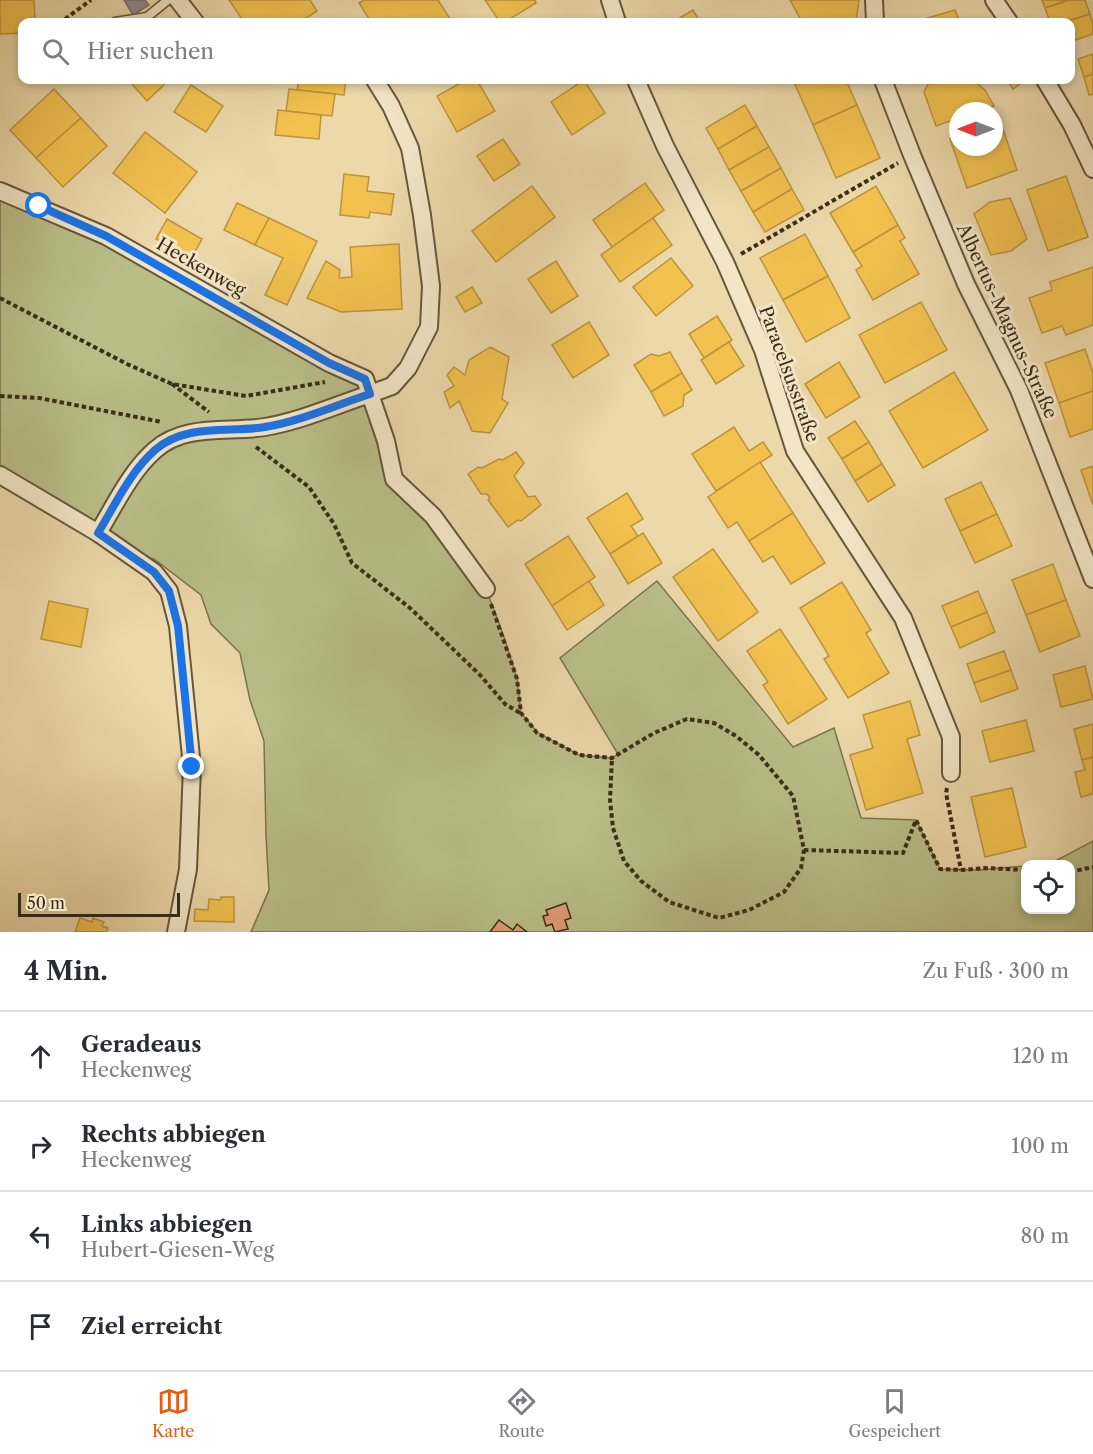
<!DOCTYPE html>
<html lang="de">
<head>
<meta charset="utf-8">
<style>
  body { margin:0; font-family:"Libre Caslon Text",serif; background:#f2f2f3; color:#2b2b33 }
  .controls { position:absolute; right:18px; bottom:18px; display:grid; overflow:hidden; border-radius:12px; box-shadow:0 3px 9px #0003 }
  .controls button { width:54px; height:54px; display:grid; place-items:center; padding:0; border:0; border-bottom:2px solid #e1e1e2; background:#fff; color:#2b2b33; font:30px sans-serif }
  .compass { position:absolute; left:949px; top:102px; width:54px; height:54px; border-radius:50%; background:#fff; box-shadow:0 3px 9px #0003; rotate:270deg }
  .scale { position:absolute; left:18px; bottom:15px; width:162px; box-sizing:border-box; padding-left:6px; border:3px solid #3b2c16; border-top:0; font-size:16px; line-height:21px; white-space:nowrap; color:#3b2c16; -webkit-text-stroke:4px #f3e6c7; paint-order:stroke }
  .stop { position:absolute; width:18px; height:18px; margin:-14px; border:4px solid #1a73e8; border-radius:50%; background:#fff }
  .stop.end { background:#1a73e8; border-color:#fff; box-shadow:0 2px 6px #0008 }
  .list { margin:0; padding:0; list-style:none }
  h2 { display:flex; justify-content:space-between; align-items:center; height:78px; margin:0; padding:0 24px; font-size:26px }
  h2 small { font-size:20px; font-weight:400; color:#7c7c81 }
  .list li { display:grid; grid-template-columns:39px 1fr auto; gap:18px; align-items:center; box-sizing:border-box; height:90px; padding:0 24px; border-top:2px solid #e1e1e2 }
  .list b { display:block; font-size:22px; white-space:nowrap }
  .list p { margin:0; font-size:20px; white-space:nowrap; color:#7c7c81 }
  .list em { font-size:20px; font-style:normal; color:#7c7c81 }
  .icon { flex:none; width:33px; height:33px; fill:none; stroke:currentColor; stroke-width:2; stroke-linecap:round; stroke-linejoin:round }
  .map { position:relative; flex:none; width:1093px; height:932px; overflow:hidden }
  .search { position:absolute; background:#fff; box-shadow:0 3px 9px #0003; left:18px; right:18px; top:18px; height:66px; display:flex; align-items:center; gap:15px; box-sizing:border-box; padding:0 21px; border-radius:12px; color:#7c7c81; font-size:22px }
  .sheet { height:438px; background:#fff }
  nav { display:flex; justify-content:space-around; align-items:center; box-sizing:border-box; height:84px; border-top:2px solid #e1e1e2; background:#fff; font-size:16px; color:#7c7c81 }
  nav a { display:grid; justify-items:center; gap:3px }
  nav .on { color:#ea580c }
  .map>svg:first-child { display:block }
  .green { fill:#b9be87; stroke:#7a754e; stroke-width:1.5 }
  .homes { fill:#f2c14e; stroke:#bb943d; stroke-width:1.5 }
  .industry { fill:#8d8d92; stroke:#74706d; stroke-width:1.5 }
  .building { fill:#e09b71; stroke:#3b2c16; stroke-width:1.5 }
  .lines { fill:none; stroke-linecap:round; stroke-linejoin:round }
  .lane-casing { stroke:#67573b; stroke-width:11 }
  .street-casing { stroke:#67573b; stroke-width:20 }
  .path { stroke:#3b2c16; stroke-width:4; stroke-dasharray:4.5 3; stroke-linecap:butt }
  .lane { stroke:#f3e6c7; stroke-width:8 }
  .street { stroke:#f3e6c7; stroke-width:16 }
  .route { stroke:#1a73e8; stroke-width:8 }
  .labels { text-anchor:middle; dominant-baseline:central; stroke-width:6; stroke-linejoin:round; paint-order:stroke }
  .street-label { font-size:18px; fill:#3b2c16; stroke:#f3e6c7 }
</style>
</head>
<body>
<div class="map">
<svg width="1093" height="932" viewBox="0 0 1093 932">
  <rect width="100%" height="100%" fill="#ecd8a9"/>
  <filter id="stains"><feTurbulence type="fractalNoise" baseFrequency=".00333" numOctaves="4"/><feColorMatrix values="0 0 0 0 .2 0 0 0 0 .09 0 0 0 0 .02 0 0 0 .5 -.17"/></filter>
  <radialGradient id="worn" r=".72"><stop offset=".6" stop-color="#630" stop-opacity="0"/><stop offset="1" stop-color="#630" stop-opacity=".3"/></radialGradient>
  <polygon class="green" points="0,191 106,236 365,379 394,479 486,589 504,637 517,679 521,713 538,733 579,755 612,758 618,754 560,658 657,581 793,747 834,728 861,818 916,820 940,869 979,870 1025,866 1026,910 1070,910 1070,864 1039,864 1050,864 1093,841 1093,932 251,932 269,890 266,835 264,741 250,700 240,653 211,624 201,595 154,559 136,555 0,479"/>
  <g class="homes">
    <polygon points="0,0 34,0 35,22 22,22 22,33 0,34"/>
    <polygon points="229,0 310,0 317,11 300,22 244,22"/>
    <polygon points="364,0 438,0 452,22 371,22 359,3"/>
    <polygon points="485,0 535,0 536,3 505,22 500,22"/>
    <polygon points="790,0 859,0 856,22 802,22"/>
    <polygon points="1042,0 1069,0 1045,8"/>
    <polygon points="1069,0 1085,0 1090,14 1065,22 1050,22 1045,8"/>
    <polygon points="693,10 700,22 673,22"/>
    <polygon points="955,10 960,22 914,22"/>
    <polygon points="1090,14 1093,24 1093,34 1070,42 1070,22 1065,22"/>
    <polygon points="1093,54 1093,74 1084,77 1078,59"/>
    <polygon points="1093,74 1093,94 1089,95 1084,77"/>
    <polygon points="137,80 169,80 147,101 132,84"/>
    <polygon points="299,80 346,80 344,95 297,90"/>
    <polygon points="466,80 477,80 495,111 457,132 437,96"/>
    <polygon points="584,80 605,113 572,135 551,102"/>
    <polygon points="793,80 846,80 857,105 813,125"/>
    <polygon points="940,80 977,80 978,84 985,90 994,106 979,111 958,111 958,118 936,126 924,92 928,84"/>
    <polygon points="1007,80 1026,80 1013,89"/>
    <polygon points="191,85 223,106 206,132 174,112"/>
    <polygon points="54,89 81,118 36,158 10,130"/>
    <polygon points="289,89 335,94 332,116 286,111"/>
    <polygon points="745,105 757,126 718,149 706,128"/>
    <polygon points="857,105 880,158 836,178 813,125"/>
    <polygon points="278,110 321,115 319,139 275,135"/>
    <polygon points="81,118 107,146 63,187 36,158"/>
    <polygon points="1000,121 1017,170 967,188 950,139 958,136 958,147 994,147 994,123"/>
    <polygon points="757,126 769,147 729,170 718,149"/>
    <polygon points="145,132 197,172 165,213 113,173"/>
    <polygon points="503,139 520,164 494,181 477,156"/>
    <polygon points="769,147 781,168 741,191 729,170"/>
    <polygon points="781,168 792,189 753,212 741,191"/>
    <polygon points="344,174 369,177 367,191 394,194 391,215 370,212 369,218 340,215"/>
    <polygon points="1066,176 1088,237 1048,251 1027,190"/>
    <polygon points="645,183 664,210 612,247 593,220"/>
    <polygon points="532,186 555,217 496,262 472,231"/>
    <polygon points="876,186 898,225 853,252 830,213"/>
    <polygon points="792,189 804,210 765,232 753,212"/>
    <polygon points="1010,198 1027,239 1011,251 991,255 974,214 990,202"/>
    <polygon points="237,203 269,218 255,245 224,230"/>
    <polygon points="269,218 317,241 287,305 265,295 283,258 255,245"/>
    <polygon points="653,218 672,245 620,282 601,255"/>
    <polygon points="167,219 202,239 191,259 156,239"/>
    <polygon points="898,225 905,238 900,241 919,274 873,300 856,270 862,266 853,252"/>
    <polygon points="805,234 828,276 783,300 760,258"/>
    <polygon points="399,244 402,309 341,312 307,298 326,261 340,270 339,278 352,277 350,247"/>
    <polygon points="671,258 693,286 656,316 633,287"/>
    <polygon points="556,261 578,296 551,313 528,279"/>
    <polygon points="1093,267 1093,325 1066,335 1062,326 1042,333 1029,298 1052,290 1050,282"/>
    <polygon points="828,276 850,318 806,342 783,300"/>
    <polygon points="472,287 482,303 465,312 456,297"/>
    <polygon points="921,302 947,350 885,383 859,335"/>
    <polygon points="717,316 732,340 704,358 689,334"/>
    <polygon points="589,322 609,355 573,378 552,345"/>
    <polygon points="729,342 744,366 716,384 701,360"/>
    <polygon points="490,347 509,357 502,399 508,403 490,433 472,431 459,401 450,408 444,392 454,386 447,375 454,367 465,375 469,360"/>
    <polygon points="1085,349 1093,373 1093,391 1059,403 1045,363"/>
    <polygon points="670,352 682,373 651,392 634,365 651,354 659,356"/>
    <polygon points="839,362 860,397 826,418 805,384"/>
    <polygon points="954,372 988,430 923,468 889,411"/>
    <polygon points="682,373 692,390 684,395 683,406 664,416 651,392"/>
    <polygon points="1093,391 1093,429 1070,437 1059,403"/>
    <polygon points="855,421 869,442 842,459 828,438"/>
    <polygon points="734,427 749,451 763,442 772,455 716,491 692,454"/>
    <polygon points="869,442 882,464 855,481 842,459"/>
    <polygon points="516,452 524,463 514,476 528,497 535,496 541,505 521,521 518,520 508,527 488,500 490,498 487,494 481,494 468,474 478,467 482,468 499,459 503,460"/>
    <polygon points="760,462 793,513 749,541 737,522 728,528 708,497"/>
    <polygon points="882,464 895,485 868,502 855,481"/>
    <polygon points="1093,466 1093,505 1081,470"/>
    <polygon points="981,482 997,514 960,531 945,499"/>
    <polygon points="627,493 643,519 631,526 638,536 610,554 587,518"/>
    <polygon points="793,513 825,563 791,584 773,556 763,562 749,541"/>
    <polygon points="997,514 1012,546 975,563 960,531"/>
    <polygon points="643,533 662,563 628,584 610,554"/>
    <polygon points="568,536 595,577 552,606 525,564"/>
    <polygon points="713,549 758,612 718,641 673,577"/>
    <polygon points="1053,564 1066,600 1026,615 1012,580"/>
    <polygon points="589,581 604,605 567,630 552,606"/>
    <polygon points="842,582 871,630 866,633 889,673 848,698 824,659 829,656 800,608"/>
    <polygon points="978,591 987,612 951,627 942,606"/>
    <polygon points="1066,600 1080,636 1040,652 1026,615"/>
    <polygon points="49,601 88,609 81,647 41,639"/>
    <polygon points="987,612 995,632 960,648 951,627"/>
    <polygon points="780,629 827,699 788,724 763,685 768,682 747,651"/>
    <polygon points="1004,651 1011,670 974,683 967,664"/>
    <polygon points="1085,666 1093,699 1061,707 1053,675"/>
    <polygon points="1011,670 1018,689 981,702 974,683"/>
    <polygon points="910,701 920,735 907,739 923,793 866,810 850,755 873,748 863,715"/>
    <polygon points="1026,720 1034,751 990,762 982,731"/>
    <polygon points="1093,724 1093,757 1082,760 1074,729"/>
    <polygon points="1093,757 1093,794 1081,797 1075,772 1085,770 1082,760"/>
    <polygon points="1012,788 1026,847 985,857 971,797"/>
    <polygon points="221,897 234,897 234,922 194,921 195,909 208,910 209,899 221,900"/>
    <polygon points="80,918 92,922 93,918 104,922 102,926 108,928 106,932 75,932"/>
  </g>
  <polygon class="industry" points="124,0 145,0 149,5 133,15"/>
  <g class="building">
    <polygon points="566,903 571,918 565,920 568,929 555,932 552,924 546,926 543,916 548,915 546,910"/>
    <polygon points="499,920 513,930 517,924 527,932 490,932"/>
  </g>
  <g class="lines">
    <defs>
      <polyline id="lane" points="115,22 147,17 168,0"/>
      <g id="street">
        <polyline points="178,0 195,22"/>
        <polyline points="610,0 617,22"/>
        <polyline points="874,0 875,22"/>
        <polyline points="994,0 1009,22"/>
        <polyline points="636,80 665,146 725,262 763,350 795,451 903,618 951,737 951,773"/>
        <polyline points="883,80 912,155 966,284 1019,390 1093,579"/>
        <polyline points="1045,80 1072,125 1093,169"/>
        <polyline points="0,191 106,236 329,363 365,379 370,394 392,386 408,368 429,327 431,286 422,215 410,148 391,106 375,80"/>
        <path d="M 0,475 L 98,533 C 115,505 130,472 155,450 C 185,423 229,433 265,427 C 301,421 336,405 370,394 L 386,441 L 394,479 L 433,516 L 486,589"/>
        <polyline points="98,533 154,572 169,591 178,626 192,767 188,869 176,932"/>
      </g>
    </defs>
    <use href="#lane" class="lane-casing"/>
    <use href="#street" class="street-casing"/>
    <g class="path">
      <polyline points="65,19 91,0"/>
      <polyline points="741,254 898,163"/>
      <polyline points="0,298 127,364 172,384 246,396 325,382"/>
      <polyline points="172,384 209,412"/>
      <polyline points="0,396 39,398 162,422"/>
      <polyline points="256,447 309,487 334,524 352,563 410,608 480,675 505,704 520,713"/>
      <polyline points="491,604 517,679 521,713 537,733 579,755 612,758 654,733 687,719 714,723 736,736 759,755 793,796 804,850 801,868 784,892 749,910 719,918 669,902 641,881 624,861 613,828 610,800 612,758"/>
      <polyline points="947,788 946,793 961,870"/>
      <polyline points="804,850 903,853 916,820 940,869 961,870 985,868 1026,870"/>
      <polyline points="1070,872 1093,867"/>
    </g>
    <use href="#lane" class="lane"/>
    <use href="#street" class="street"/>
  </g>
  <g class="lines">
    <path class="route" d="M 39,206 L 106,236 L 329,363 L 365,379 L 370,394 C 336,405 301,421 265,427 C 229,433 186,423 155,450 C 130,472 115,505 98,533 L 154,572 L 169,591 L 178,626 L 192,767"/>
  </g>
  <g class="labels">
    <g class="street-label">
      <text transform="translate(201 267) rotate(30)">Heckenweg</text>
      <text transform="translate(1007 321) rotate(65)">Albertus-Magnus-Straße</text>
      <text transform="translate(789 374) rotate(70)">Paracelsusstraße</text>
    </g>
  </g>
  <rect width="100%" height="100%" filter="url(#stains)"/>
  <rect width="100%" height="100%" fill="url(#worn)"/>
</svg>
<div class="controls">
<button><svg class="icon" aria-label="locate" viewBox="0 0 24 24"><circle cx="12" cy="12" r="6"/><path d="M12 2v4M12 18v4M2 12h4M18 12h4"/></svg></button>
</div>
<svg class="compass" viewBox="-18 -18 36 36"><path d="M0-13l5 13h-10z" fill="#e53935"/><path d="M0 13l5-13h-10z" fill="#7c7c81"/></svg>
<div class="scale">50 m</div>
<div class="stop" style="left:39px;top:206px"></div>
<div class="stop end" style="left:192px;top:767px"></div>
<div class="search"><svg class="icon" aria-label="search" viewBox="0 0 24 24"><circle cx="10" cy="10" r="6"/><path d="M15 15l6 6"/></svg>Hier suchen</div>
</div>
<section class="sheet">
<h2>4 Min.<small>Zu Fuß · 300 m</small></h2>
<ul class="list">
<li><svg class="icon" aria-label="ahead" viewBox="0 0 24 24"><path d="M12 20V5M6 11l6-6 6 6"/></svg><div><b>Geradeaus</b><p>Heckenweg</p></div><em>120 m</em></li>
<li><svg class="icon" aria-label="right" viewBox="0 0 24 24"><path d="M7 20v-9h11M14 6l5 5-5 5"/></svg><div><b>Rechts abbiegen</b><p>Heckenweg</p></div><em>100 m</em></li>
<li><svg class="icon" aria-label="left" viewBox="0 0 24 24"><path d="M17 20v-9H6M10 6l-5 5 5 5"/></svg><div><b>Links abbiegen</b><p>Hubert-Giesen-Weg</p></div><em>80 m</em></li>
<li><svg class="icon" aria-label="arrive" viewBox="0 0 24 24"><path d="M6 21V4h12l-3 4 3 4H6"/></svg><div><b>Ziel erreicht</b></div></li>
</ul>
</section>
<nav>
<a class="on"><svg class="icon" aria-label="map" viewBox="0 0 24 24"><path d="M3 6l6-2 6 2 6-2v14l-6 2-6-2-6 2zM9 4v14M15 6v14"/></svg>Karte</a>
<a><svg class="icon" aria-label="directions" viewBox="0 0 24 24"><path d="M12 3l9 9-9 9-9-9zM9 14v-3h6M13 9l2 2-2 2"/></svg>Route</a>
<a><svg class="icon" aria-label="saved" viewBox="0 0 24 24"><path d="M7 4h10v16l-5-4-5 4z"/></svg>Gespeichert</a>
</nav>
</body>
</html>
